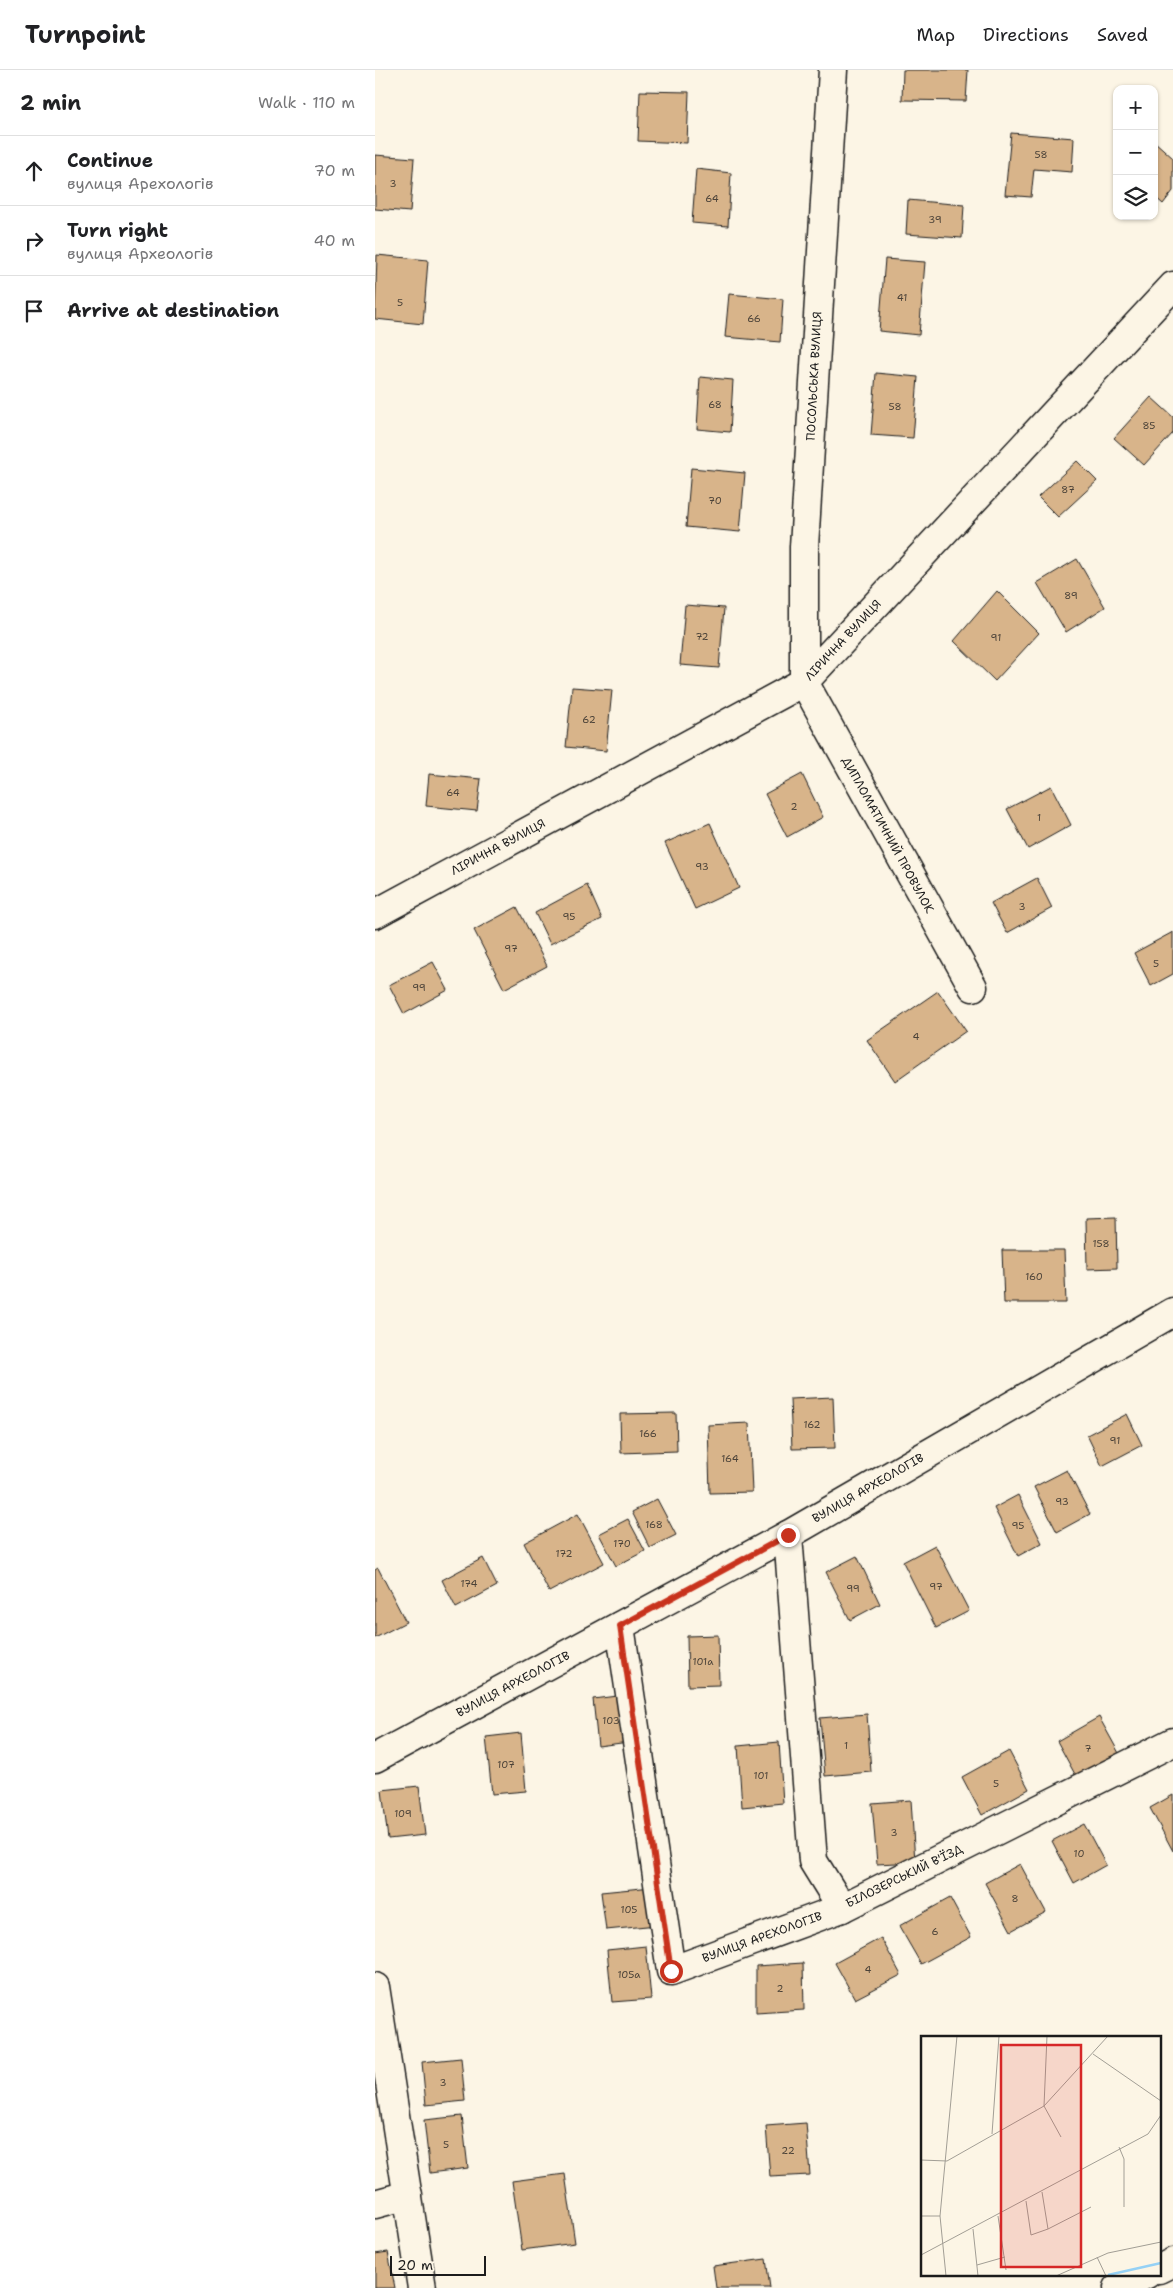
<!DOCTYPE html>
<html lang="en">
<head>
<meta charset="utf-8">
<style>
  body { margin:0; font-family:"Shantell Sans",sans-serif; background:#f2f2f2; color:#202124 }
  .controls { position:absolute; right:15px; top:15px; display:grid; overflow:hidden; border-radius:10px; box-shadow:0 1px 4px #0004 }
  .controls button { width:45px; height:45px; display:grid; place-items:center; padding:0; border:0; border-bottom:1px solid #e0e0e0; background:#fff; color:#202124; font:25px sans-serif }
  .scale { position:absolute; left:15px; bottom:12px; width:96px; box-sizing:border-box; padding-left:5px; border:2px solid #1c1c1c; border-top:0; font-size:14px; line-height:18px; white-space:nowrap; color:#1c1c1c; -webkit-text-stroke:4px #fcf5e5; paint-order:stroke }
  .stop { position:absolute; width:15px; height:15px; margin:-11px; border:4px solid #c8321e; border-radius:50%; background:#fff }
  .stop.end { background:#c8321e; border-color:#fff; box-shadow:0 1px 5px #0008 }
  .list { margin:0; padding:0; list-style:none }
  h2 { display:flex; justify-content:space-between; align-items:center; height:65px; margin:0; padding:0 20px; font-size:21px }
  h2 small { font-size:16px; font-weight:400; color:#757577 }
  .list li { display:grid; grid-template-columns:32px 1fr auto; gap:15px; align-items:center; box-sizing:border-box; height:70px; padding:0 20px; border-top:1px solid #e0e0e0 }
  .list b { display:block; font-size:19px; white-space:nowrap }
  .list p { margin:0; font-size:16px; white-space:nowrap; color:#757577 }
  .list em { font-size:16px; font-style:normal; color:#757577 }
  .icon { flex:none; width:28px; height:28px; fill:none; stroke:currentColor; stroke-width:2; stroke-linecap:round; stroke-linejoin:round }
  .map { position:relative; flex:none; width:798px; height:2218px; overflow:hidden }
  header { display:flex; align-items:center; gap:30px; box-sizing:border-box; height:70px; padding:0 25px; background:#fff; border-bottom:1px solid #e0e0e0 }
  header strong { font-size:24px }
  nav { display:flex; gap:28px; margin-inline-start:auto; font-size:18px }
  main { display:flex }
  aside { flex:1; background:#fff }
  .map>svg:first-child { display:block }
  .building { fill:#d8b48a; stroke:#1c1c1c }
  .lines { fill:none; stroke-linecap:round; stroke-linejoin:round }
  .minor-casing { stroke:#1c1c1c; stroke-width:31 }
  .minor { stroke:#fcf5e5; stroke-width:28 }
  .route { stroke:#c8321e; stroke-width:6 }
  .labels { text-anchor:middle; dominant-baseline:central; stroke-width:4; stroke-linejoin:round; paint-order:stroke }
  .number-label { font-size:10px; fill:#4b4238 }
  .street-label { font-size:12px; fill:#1c1c1c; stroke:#fcf5e5 }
  .inset-river { fill:none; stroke:#95d1f5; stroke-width:2.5 }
  .inset-road { fill:none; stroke:#a29e95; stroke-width:1 }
  .view { fill:#d62828; fill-opacity:0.15; stroke:#d62828; stroke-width:2.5 }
  .inset-edge { fill:none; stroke:#1c1c1c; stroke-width:2.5 }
</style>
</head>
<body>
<header>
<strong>Turnpoint</strong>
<nav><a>Map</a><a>Directions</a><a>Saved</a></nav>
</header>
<main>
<aside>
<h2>2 min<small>Walk · 110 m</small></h2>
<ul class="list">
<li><svg class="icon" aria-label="ahead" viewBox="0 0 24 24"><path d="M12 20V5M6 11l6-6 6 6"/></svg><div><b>Continue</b><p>вулиця Арехологів</p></div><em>70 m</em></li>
<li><svg class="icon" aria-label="right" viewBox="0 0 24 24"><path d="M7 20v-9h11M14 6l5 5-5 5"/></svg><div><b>Turn right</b><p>вулиця Археологів</p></div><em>40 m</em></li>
<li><svg class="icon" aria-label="arrive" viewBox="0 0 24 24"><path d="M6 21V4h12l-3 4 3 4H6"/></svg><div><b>Arrive at destination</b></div></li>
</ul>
</aside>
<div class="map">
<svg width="798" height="2218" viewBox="0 0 798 2218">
  <rect width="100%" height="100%" fill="#fcf5e5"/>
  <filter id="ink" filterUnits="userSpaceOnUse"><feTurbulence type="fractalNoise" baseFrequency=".02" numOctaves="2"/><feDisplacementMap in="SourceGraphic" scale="10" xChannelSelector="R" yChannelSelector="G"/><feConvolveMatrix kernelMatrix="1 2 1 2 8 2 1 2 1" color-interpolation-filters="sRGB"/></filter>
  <g filter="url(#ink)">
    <g class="building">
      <polygon points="528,0 593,0 591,31 527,30"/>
      <polygon points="265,21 314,22 312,73 263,71"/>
      <polygon points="636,63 699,68 697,102 659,99 656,127 630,125"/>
      <polygon points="779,71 798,88 798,121 788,134 779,126"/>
      <polygon points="0,85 39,88 35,142 0,139"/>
      <polygon points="321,99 356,103 353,156 317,153"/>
      <polygon points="533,130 589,135 587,168 531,164"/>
      <polygon points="2,185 53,190 48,254 0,249"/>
      <polygon points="510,189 550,192 544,265 504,261"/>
      <polygon points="354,224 408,229 405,272 350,267"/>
      <polygon points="501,303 543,307 538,368 496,365"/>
      <polygon points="325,307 358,310 355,362 322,359"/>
      <polygon points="776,327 798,347 798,363 769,395 739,368"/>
      <polygon points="702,391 722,411 683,447 663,427"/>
      <polygon points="316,398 370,403 365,462 311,457"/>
      <polygon points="702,489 730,537 691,562 662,513"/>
      <polygon points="622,521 664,563 620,611 579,571"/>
      <polygon points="310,535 349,538 344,598 305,595"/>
      <polygon points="197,617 237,620 231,681 191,677"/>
      <polygon points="54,704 106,709 102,741 51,736"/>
      <polygon points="427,704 448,747 412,767 390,724"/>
      <polygon points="676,716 696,755 653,779 632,739"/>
      <polygon points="335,753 364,818 320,839 290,773"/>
      <polygon points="662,808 677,838 632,863 616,833"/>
      <polygon points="212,815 227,849 175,874 160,843"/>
      <polygon points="142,837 172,896 129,919 99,860"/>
      <polygon points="798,862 798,904 776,916 759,883"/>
      <polygon points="58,892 73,920 29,944 14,915"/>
      <polygon points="563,921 591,961 520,1011 492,970"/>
      <polygon points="741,1147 742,1198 712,1199 711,1148"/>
      <polygon points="627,1180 689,1180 691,1233 629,1233"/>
      <polygon points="458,1327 460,1378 417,1379 415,1329"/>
      <polygon points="301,1343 302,1381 246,1383 245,1344"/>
      <polygon points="752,1344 767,1375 727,1396 712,1365"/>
      <polygon points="374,1353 377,1422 335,1423 333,1355"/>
      <polygon points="692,1400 715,1444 682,1462 659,1417"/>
      <polygon points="643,1425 667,1473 643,1486 619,1438"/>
      <polygon points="282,1429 301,1465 275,1478 257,1442"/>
      <polygon points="203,1444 229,1493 174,1522 149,1473"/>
      <polygon points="253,1449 270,1481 241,1496 224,1464"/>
      <polygon points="560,1475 594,1541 561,1558 528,1492"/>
      <polygon points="482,1486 505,1534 475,1550 451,1502"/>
      <polygon points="108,1488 122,1516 81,1538 67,1510"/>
      <polygon points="3,1498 31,1552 0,1568 0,1500"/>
      <polygon points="343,1565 344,1615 313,1616 312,1566"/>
      <polygon points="250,1625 254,1672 223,1676 218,1629"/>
      <polygon points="492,1644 496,1702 450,1706 445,1648"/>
      <polygon points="724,1647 745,1685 702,1708 682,1671"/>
      <polygon points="146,1663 151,1721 117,1724 111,1667"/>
      <polygon points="404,1672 408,1733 367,1737 363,1676"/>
      <polygon points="634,1681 654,1719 607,1745 587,1707"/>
      <polygon points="44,1716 50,1765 13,1769 7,1720"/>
      <polygon points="798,1725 798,1781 775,1738"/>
      <polygon points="536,1730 540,1792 502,1794 497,1733"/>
      <polygon points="709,1754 731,1795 699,1813 677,1771"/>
      <polygon points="645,1794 671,1842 636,1861 610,1813"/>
      <polygon points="277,1817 282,1855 231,1860 226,1822"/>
      <polygon points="575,1828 596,1867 546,1894 524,1856"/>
      <polygon points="506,1868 526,1905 480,1929 460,1893"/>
      <polygon points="271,1876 276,1929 237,1932 232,1880"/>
      <polygon points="428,1893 429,1940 381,1943 381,1896"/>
      <polygon points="86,1988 90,2031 51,2035 47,1992"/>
      <polygon points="87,2046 93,2098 55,2103 49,2050"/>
      <polygon points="431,2053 435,2105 395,2107 391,2056"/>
      <polygon points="190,2104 200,2173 147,2180 137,2111"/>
      <polygon points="13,2182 20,2218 0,2218 0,2184"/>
      <polygon points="391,2189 395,2218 341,2218 338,2196"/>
    </g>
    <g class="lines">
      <defs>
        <g id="minor">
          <polyline points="458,0 429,477 429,612 598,917"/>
          <polyline points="0,844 429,612 798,216"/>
          <polyline points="413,1465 438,1791 467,1838 798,1672"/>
          <polyline points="245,1556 296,1901 467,1838"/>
          <polyline points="0,1688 413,1465 798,1242"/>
          <polyline points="0,1917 47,2218"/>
          <polyline points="0,2134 33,2125"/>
          <polyline points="784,2199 798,2192"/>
          <polyline points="743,2218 772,2204"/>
        </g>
      </defs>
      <use href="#minor" class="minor-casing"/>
      <use href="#minor" class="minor"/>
    </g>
  </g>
  <g class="lines" filter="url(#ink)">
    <polyline class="route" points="296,1901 245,1556 413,1465"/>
  </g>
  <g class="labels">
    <g class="number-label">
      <text x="666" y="84">58</text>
      <text x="18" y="113">3</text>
      <text x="337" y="128">64</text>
      <text x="560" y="149">39</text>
      <text x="527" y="227">41</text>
      <text x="25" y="232">5</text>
      <text x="379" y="248">66</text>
      <text x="340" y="334">68</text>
      <text x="520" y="336">58</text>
      <text x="774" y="355">85</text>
      <text x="693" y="419">87</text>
      <text x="340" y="430">70</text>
      <text x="696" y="525">89</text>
      <text x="327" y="566">72</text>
      <text x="621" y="567">91</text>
      <text x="214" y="649">62</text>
      <text x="78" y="722">64</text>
      <text x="419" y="736">2</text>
      <text x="664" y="747">1</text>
      <text x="327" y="796">93</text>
      <text x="647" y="836">3</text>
      <text x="194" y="846">95</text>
      <text x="136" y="878">97</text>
      <text x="781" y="893">5</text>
      <text x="44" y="917">99</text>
      <text x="541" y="966">4</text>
      <text x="726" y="1173">158</text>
      <text x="659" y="1206">160</text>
      <text x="437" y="1354">162</text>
      <text x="273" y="1363">166</text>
      <text x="740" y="1370">91</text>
      <text x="355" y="1388">164</text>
      <text x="687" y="1431">93</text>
      <text x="279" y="1454">168</text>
      <text x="643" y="1455">95</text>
      <text x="247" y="1473">170</text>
      <text x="189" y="1483">172</text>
      <text x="94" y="1513">174</text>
      <text x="561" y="1516">97</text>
      <text x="478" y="1518">99</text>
      <text x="328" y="1591">101а</text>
      <text x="236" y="1650">103</text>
      <text x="471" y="1675">1</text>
      <text x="713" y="1678">7</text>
      <text x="131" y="1694">107</text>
      <text x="386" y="1705">101</text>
      <text x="621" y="1713">5</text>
      <text x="28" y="1743">109</text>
      <text x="519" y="1762">3</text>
      <text x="704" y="1783">10</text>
      <text x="640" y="1828">8</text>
      <text x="254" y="1839">105</text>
      <text x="560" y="1861">6</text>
      <text x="493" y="1899">4</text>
      <text x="254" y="1904">105а</text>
      <text x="405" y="1918">2</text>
      <text x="68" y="2012">3</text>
      <text x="71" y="2074">5</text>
      <text x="413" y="2080">22</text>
    </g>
    <g class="street-label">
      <text transform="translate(439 306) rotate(-87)">ПОСОЛЬСЬКА ВУЛИЦЯ</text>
      <text transform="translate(468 570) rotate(-47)">ЛІРИЧНА ВУЛИЦЯ</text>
      <text transform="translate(513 765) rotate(61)">ДИПЛОМАТИЧНИЙ ПРОВУЛОК</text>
      <text transform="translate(123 777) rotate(-28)">ЛІРИЧНА ВУЛИЦЯ</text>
      <text transform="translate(493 1418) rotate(-30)">ВУЛИЦЯ АРХЕОЛОГІВ</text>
      <text transform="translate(138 1614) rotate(-28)">ВУЛИЦЯ АРХЕОЛОГІВ</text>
      <text transform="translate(529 1806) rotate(-26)">БІЛОЗЕРСЬКИЙ В'ЇЗД</text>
      <text transform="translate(387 1867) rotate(-20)">ВУЛИЦЯ АРЕХОЛОГІВ</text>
    </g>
  </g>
  <g transform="translate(546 1966)">
    <rect width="240" height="240" fill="#fcf5e5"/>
    <path class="inset-river" d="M 187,239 L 240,227"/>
    <path class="inset-road" d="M 126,0 L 123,70 L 140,101M 172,18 L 240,65M 71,98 L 78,0M 198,111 L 203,123 L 203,171M 0,124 L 26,125 L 123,70 L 187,0M 121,156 L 127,193 L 170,171M 105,165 L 110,199 L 127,193M 0,180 L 19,180M 77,180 L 85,234M 52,193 L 57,240M 0,219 L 227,98 L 240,79M 176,221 L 185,240M 56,229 L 84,221M 25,240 L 19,180 L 36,0M 135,240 L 187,217 L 240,206"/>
    <path class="view" d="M 80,9 L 160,9 L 160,231 L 80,231 Z"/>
    <rect width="240" height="240" class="inset-edge"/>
  </g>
</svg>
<div class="controls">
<button>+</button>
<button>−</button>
<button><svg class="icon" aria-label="layers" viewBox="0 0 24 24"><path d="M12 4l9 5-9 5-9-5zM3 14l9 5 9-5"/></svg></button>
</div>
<div class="scale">20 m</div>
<div class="stop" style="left:296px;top:1901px"></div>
<div class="stop end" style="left:413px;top:1465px"></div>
</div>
</main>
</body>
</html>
